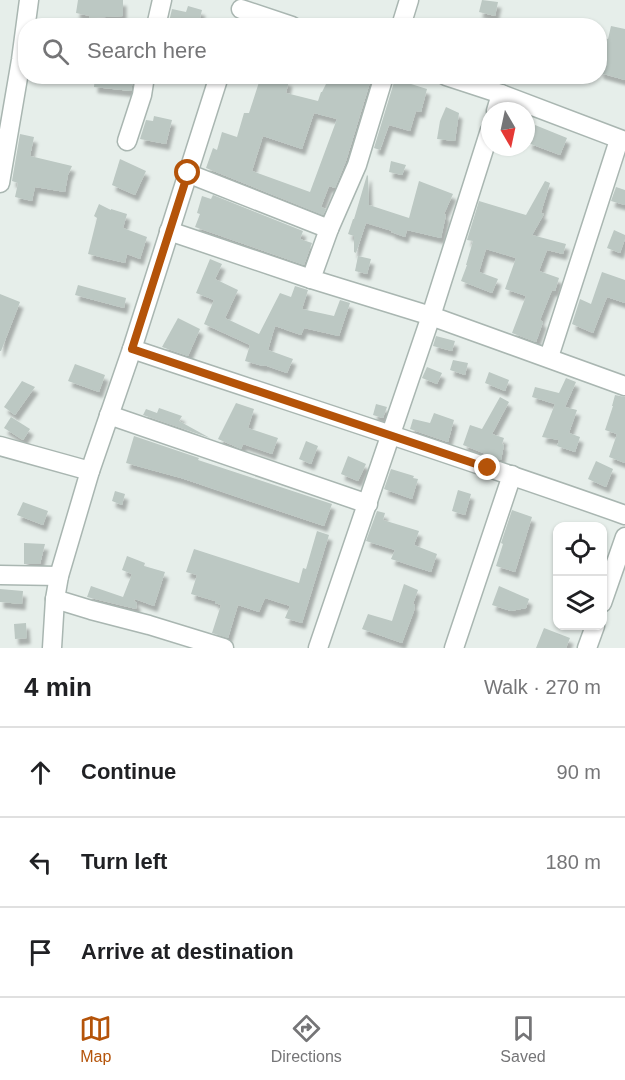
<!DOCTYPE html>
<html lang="en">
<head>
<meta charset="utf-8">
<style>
  body { margin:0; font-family:Helvetica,sans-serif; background:#f6f6f6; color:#202124 }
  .controls { position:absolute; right:18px; bottom:18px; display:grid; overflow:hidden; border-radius:12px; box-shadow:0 2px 4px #0004 }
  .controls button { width:54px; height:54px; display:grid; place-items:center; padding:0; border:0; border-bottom:2px solid #e0e0e0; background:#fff; color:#202124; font:30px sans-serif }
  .compass { position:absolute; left:481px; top:102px; width:54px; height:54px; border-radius:50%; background:#fff; box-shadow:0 2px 4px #0004; rotate:171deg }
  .stop { position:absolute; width:18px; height:18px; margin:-14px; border:4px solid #b45309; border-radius:50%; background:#fff }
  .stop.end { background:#b45309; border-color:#fff; box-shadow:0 2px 6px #0008 }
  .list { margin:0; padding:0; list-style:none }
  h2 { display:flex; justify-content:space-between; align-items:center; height:78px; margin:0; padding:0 24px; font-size:26px }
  h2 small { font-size:20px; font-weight:400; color:#757577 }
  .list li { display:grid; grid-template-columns:39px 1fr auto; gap:18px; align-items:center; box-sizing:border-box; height:90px; padding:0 24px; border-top:2px solid #e0e0e0 }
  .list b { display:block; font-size:22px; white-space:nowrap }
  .list em { font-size:20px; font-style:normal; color:#757577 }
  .icon { flex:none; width:33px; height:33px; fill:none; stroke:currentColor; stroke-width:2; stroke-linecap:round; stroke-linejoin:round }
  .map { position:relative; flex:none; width:625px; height:648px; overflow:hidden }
  .search { position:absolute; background:#fff; box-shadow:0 2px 4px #0004; left:18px; right:18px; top:18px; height:66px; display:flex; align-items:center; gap:15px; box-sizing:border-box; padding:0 21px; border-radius:24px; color:#757577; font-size:22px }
  .sheet { height:348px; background:#fff }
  nav { display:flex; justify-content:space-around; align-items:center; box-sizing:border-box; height:84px; border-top:2px solid #e0e0e0; background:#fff; font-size:16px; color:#757577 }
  nav a { display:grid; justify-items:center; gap:3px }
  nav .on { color:#b45309 }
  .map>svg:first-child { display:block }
  .building { fill:#bcc8c3; fill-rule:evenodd; filter:url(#shadow) }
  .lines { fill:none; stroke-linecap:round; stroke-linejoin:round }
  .minor-casing { stroke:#a9b6b1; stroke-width:21 }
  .minor { stroke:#fff; stroke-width:18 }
  .route { stroke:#b45309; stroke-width:8 }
</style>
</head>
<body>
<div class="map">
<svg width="625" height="648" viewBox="0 0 625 648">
  <defs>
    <filter id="shadow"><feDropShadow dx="3.5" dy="6" stdDeviation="1.5" flood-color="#0004"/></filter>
  </defs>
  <rect width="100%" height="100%" fill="#e6eeea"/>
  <g class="building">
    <polygon points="78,0 123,0 123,16 89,18 90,16 76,13"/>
    <polygon points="482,0 498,2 495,16 479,12"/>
    <polygon points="188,6 202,10 198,26 168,26 172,9 186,12"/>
    <polygon points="611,26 625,29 625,80 600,73 600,37 608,39"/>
    <polygon points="95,76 134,76 131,91 94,87"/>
    <path d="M 261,76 L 279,76 L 279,78 L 289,81 L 286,93 L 318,101 L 321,92 L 322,92 L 330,76 L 372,76 L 346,161 L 335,188 L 329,186 L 321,207 L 326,209 L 323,215 L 206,168 L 213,148 L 217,150 L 222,132 L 237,137 L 244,113 L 249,113 ZM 314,113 L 337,119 L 310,192 L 252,171 L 263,136 L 302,149 Z"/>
    <polygon points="395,79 427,89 421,112 416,111 410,131 389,125 380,150 374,148"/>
    <polygon points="446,107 459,113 455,141 437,139 440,121"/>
    <polygon points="154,116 172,120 166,144 140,139 146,120 153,121"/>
    <polygon points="535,125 567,138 560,155 528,143"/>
    <polygon points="20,134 34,137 30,156 72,166 68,175 65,192 35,187 32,201 15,197 18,183 12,181"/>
    <polygon points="120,159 146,171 135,195 112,185"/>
    <polygon points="391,161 406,165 402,175 389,172"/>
    <polygon points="367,175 368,176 369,205 409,218 419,181 453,194 444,214 446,215 441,238 407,230 405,237 391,232 392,231 366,223 356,253 354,252 354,236 348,234 353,219 354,219"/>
    <polygon points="545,181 550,183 541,213 544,214 532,235 566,244 563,254 547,250 539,271 559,278 555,291 552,290 540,320 543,322 536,342 512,333 526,296 505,289 516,258 486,249 479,272 498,279 492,293 461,281 467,265 466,265 473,241 467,240 479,201 526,215"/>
    <polygon points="616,187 625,190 625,205 611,201"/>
    <polygon points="213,195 303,231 300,239 312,243 304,265 195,227 200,214 197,213 202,196 211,199"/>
    <polygon points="99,204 111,210 111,209 127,214 123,228 147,237 140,259 127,254 125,263 88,254 97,218 94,216"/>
    <polygon points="614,230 625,235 625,239 620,253 607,248"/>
    <polygon points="358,256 371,259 367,274 355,271"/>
    <polygon points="210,259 222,264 215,279 238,290 225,318 259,334 280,293 291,297 295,286 308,290 302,309 334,316 340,300 350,303 339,336 304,328 301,335 275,326 268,350 293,359 287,373 264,365 263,366 245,361 250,345 204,324 214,300 196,293"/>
    <polygon points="602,272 625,280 625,303 607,297 593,333 572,324 580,299 591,304"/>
    <polygon points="78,285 126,298 124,308 75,295"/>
    <polygon points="0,294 20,302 1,351 0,351"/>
    <polygon points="178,318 200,329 188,356 162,347"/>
    <polygon points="436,336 455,341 452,351 433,346"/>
    <polygon points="453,360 468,363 465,375 450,370"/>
    <polygon points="75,364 105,375 99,392 68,381"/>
    <polygon points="427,367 442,373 437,384 422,378"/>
    <polygon points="489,372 509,380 505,391 485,383"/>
    <polygon points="566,378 576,382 565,407 577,410 569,433 580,437 575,452 557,446 559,440 542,437 555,404 532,397 535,387 559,393"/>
    <polygon points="22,381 35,387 15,415 4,407"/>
    <polygon points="615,395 625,397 625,463 609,457 617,434 605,430 613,406 612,406"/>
    <polygon points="500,397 509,402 492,434 504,438 502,444 504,445 501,460 463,445 470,425 482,429"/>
    <polygon points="236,403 254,409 248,428 278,438 272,454 243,444 241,449 218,439"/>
    <polygon points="376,404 387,407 383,418 373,415"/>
    <polygon points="159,408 182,416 179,421 210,438 143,415 146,409 157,413"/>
    <polygon points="434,413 454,420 448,442 410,429 413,419 430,423"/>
    <polygon points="11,417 30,429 23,440 4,428"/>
    <polygon points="134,436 199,458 198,460 332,504 324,526 181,478 126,463"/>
    <polygon points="306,441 318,446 311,464 299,459"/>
    <polygon points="348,456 366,464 358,481 341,474"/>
    <polygon points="596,461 613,469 606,487 588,479"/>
    <polygon points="391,469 414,476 413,478 418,479 412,499 384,489"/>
    <polygon points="458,490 471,494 465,515 452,511"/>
    <polygon points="115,491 125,494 122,505 112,501"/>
    <polygon points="23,502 48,511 43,525 17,515"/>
    <polygon points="512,510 532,517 515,572 496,566 503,544 501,543"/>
    <polygon points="377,511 385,513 383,520 419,531 414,545 437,554 431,572 391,559 395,550 366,541"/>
    <polygon points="317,531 329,535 302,623 285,618 290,606 265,598 259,612 238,605 228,638 212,633 221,605 215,603 215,601 191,594 197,575 186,572 194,549 299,583 303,568 306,569"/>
    <polygon points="24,543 45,544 40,564 24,564"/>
    <polygon points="127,556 145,563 144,566 165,572 154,606 135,599 134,601 137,603 136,609 87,597 91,586 123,597 132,574 122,570"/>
    <polygon points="404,584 418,590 413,604 415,605 414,611 402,643 362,629 368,614 392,621"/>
    <polygon points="499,586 529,599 526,608 511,611 492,605"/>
    <polygon points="0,589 23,591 22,604 0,602"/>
    <polygon points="26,623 27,638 15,639 14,624"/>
    <polygon points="544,628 570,638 566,648 536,648"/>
  </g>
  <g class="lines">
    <defs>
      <g id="minor">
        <polyline points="241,9 292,26"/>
        <polyline points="156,26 162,0"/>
        <polyline points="401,26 409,0"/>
        <polyline points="384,76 357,165 329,229 311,279 431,316 625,386"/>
        <polyline points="446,76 501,94 625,141"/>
        <polyline points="496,111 501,94"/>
        <polyline points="127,141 142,95 145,76"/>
        <polyline points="187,173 329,229"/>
        <polyline points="0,183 21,60 29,0"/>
        <polyline points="169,231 311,279"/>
        <path d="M 132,349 C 296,404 462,457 625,515"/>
        <polyline points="549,357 619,140"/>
        <polyline points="109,415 368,504"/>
        <polyline points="0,446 90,471"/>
        <polyline points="0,575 59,576"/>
        <polyline points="55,599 91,610 149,625 224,648"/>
        <polyline points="602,603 625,537"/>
        <polyline points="52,648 55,599 59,576 90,471 132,349 219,76"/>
        <polyline points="318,648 431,316 490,130"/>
        <polyline points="454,648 512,475"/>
        <polyline points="587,648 595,626"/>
      </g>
    </defs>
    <use href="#minor" class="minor-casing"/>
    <use href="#minor" class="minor"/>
  </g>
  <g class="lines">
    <polyline class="route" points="188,173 132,349 488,468"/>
  </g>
</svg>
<div class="controls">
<button><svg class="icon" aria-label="locate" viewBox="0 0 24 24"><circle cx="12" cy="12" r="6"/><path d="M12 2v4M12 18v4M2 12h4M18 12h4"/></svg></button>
<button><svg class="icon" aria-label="layers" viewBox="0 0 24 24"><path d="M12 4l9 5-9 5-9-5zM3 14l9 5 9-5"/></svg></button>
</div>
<svg class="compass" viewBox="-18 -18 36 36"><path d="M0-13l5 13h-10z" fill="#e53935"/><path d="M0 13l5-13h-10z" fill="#757577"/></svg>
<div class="stop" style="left:188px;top:173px"></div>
<div class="stop end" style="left:488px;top:468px"></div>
<div class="search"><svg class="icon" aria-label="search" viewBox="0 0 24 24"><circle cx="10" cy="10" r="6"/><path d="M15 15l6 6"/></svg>Search here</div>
</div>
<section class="sheet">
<h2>4 min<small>Walk · 270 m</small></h2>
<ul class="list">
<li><svg class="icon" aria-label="ahead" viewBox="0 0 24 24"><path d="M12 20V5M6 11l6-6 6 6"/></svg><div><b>Continue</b></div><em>90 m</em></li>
<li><svg class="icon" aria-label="left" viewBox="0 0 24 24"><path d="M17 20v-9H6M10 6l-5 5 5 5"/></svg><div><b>Turn left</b></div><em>180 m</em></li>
<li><svg class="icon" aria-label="arrive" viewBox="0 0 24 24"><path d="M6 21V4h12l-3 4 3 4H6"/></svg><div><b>Arrive at destination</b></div></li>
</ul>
</section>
<nav>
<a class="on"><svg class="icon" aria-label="map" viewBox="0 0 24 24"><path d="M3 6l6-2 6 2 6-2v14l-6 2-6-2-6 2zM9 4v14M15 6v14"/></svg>Map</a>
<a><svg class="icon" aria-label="directions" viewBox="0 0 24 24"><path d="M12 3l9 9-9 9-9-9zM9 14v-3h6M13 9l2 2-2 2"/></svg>Directions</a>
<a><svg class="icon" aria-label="saved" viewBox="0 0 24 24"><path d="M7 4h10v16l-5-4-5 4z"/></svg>Saved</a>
</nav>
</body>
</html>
